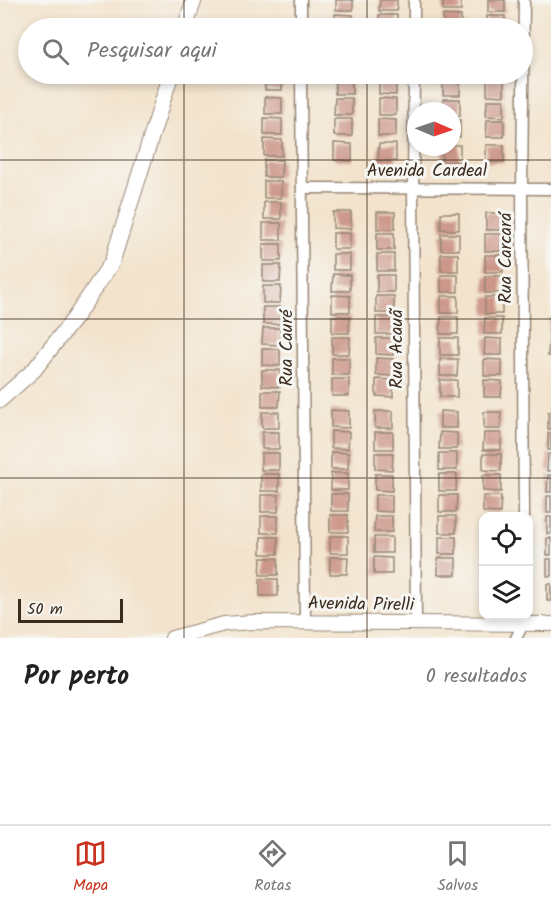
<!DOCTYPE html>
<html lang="pt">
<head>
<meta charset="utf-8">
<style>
  body { margin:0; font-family:Kalam,sans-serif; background:#f6f6f6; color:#222 }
  .controls { position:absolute; right:18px; bottom:18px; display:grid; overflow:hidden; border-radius:12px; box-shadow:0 3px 9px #0003 }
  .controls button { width:54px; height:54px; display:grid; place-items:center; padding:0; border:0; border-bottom:2px solid #e0e0e0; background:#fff; color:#222; font:30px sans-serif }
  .compass { position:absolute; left:407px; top:102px; width:54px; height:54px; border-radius:50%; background:#fff; box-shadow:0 3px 9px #0003; rotate:92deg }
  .scale { position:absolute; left:18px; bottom:15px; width:105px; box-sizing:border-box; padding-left:6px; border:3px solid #3b2a1e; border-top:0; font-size:16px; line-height:21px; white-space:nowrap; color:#3b2a1e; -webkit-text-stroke:4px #f6f6f2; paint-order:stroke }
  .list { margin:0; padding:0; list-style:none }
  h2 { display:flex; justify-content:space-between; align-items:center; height:78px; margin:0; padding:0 24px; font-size:26px }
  h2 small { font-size:20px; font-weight:400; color:#767676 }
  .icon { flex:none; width:33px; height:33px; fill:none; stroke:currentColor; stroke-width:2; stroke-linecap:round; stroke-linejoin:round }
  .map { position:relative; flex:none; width:551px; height:638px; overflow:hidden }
  .search { position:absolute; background:#fff; box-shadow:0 3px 9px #0003; left:18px; right:18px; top:18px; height:66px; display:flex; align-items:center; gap:15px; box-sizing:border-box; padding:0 21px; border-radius:33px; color:#767676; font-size:22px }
  .sheet { height:186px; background:#fff }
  nav { display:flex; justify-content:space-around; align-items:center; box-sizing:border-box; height:84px; border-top:2px solid #e0e0e0; background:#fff; font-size:16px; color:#767676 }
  nav a { display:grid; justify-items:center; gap:3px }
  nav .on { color:#c8321e }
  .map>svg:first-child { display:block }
  .building { fill:#cc9689 }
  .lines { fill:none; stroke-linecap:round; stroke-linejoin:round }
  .minor-casing { stroke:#978675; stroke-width:13 }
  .tertiary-casing { stroke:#978675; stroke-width:16 }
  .secondary-casing { stroke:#978675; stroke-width:17 }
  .minor { stroke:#fff; stroke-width:10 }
  .tertiary { stroke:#fff; stroke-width:14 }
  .secondary { stroke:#fff; stroke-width:15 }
  .grid { fill:none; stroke:#3b2a1e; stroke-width:1.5; stroke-opacity:0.55 }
  .labels { text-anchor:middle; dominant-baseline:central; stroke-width:6; stroke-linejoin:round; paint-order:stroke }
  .street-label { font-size:18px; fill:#3b2a1e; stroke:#f6f6f2 }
</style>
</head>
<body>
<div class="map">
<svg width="551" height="638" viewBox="0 0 551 638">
  <rect width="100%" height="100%" fill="#f6f6f2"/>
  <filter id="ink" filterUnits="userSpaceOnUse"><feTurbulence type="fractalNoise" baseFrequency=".0167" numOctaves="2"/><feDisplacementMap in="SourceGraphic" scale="12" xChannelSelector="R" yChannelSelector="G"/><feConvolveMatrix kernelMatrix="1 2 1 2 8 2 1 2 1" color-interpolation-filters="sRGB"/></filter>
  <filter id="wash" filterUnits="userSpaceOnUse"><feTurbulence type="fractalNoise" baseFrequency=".008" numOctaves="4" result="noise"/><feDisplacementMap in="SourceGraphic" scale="24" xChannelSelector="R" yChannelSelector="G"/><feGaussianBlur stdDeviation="1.35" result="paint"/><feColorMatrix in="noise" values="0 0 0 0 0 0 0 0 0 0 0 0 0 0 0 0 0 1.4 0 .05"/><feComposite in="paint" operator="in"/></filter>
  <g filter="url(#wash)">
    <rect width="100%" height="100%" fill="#f3e3cc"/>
    <g id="blocks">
      <g class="building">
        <rect x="336" y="0" width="17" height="10"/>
        <polygon points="380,0 397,0 397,11 379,11"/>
        <rect x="443" y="0" width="18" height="11"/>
        <rect x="488" y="0" width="17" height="12"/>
        <polygon points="335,14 353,15 353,28 335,28"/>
        <rect x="379" y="15" width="18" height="13"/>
        <polygon points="443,15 461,16 461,28 443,28"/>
        <rect x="487" y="16" width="18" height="12"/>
        <rect x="265" y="74" width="17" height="16"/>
        <rect x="335" y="77" width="17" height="17"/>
        <polygon points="379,77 396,78 396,95 379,94"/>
        <rect x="443" y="78" width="17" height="17"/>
        <polygon points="487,79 504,79 504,96 487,95"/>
        <polygon points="265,97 282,98 282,114 265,114"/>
        <polygon points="335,98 352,98 352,115 334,115"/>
        <polygon points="379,98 396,99 396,115 379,115"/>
        <polygon points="443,99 460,99 460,116 452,116 452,111 443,111"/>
        <polygon points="487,100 504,100 504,117 486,116"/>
        <polygon points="264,118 282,119 282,135 264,135"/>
        <rect x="334" y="119" width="18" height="17"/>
        <polygon points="378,119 396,120 396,136 378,136"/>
        <rect x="452" y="120" width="8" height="17"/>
        <polygon points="487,120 504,120 504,137 486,137"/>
        <polygon points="264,139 282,140 282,156 264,156"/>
        <polygon points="334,143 352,144 352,161 334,160"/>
        <polygon points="379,144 396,144 396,161 378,161"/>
        <polygon points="452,145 460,145 460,162 442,161 442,147 452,147"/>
        <rect x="486" y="145" width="18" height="17"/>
        <polygon points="264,160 282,160 281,177 264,177"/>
        <rect x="264" y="181" width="17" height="17"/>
        <rect x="264" y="202" width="17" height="17"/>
        <polygon points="333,212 351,212 351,229 333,228"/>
        <rect x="377" y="212" width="18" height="17"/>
        <polygon points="441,213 459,213 459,230 441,229"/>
        <rect x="486" y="213" width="17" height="17"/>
        <rect x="263" y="223" width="18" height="17"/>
        <rect x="333" y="233" width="17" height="16"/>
        <rect x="377" y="233" width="17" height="17"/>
        <rect x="441" y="234" width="18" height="16"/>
        <rect x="485" y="234" width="18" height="17"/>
        <rect x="263" y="244" width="18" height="17"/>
        <rect x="333" y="254" width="17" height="16"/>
        <rect x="377" y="254" width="17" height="17"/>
        <rect x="441" y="254" width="17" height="17"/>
        <rect x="485" y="255" width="18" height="17"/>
        <polygon points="263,265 281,265 280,282 263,282"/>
        <polygon points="333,274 350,275 350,291 332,291"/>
        <rect x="377" y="275" width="17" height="17"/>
        <rect x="441" y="275" width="17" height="17"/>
        <rect x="485" y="276" width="17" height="17"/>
        <polygon points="263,286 281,286 280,303 263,303"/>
        <polygon points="332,295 350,296 350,312 332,312"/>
        <rect x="376" y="296" width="18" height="17"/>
        <rect x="441" y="296" width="17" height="17"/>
        <rect x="485" y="297" width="17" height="17"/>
        <rect x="263" y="307" width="17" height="17"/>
        <polygon points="332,316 350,317 349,333 332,333"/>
        <rect x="376" y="317" width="18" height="17"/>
        <polygon points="441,317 458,317 458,334 440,334"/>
        <polygon points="485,318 502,318 502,334 484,334"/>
        <rect x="549" y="318" width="2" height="17"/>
        <polygon points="263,328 280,328 280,345 262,344"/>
        <polygon points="332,337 350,337 349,354 332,354"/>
        <polygon points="376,338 394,338 393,355 376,354"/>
        <rect x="440" y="338" width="18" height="17"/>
        <polygon points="485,338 502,339 502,355 484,355"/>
        <polygon points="549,339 551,339 551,356 548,356"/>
        <polygon points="262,349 280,349 280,366 262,365"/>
        <rect x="332" y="358" width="17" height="17"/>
        <polygon points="376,358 394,359 393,376 376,375"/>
        <polygon points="440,359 458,359 457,376 440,376"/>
        <polygon points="484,359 502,360 502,376 484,376"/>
        <polygon points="262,370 280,370 280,387 262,386"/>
        <rect x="332" y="379" width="17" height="17"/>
        <polygon points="376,379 393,380 393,397 376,396"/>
        <rect x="440" y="380" width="17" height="17"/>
        <polygon points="484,380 502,381 501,397 484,397"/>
        <polygon points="262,391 280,391 279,407 262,407"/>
        <polygon points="331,410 349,411 349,428 331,427"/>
        <rect x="375" y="411" width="18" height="17"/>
        <polygon points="440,411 457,412 457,428 440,428"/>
        <rect x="262" y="412" width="17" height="16"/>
        <rect x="484" y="412" width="17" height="17"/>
        <rect x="548" y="412" width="3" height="17"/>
        <polygon points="331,431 349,432 348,449 331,448"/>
        <rect x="262" y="432" width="17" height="17"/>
        <rect x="375" y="432" width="18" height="17"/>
        <polygon points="440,432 457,433 457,449 439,449"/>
        <polygon points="484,433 501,433 501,450 483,450"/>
        <rect x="548" y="433" width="3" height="17"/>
        <polygon points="331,452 349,453 348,469 331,469"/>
        <rect x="261" y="453" width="18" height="17"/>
        <polygon points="375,453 393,453 392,470 375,469"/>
        <rect x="439" y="453" width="18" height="17"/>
        <polygon points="483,454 501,454 501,471 483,470"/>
        <polygon points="548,454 551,454 551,471 547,471"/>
        <rect x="331" y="473" width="17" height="17"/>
        <rect x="261" y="474" width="18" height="17"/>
        <polygon points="375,474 392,474 392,491 375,490"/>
        <polygon points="439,474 457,474 456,491 439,491"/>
        <polygon points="483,475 501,475 501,492 483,491"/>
        <polygon points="548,475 551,475 551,492 547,492"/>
        <rect x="331" y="494" width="17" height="17"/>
        <polygon points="261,495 279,495 278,512 261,512"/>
        <polygon points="375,495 392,495 392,512 375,511"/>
        <polygon points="439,495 457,495 456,512 439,512"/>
        <polygon points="483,496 501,496 500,513 483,512"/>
        <rect x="547" y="496" width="4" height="17"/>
        <rect x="330" y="515" width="18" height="17"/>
        <rect x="261" y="516" width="17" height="17"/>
        <polygon points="375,516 392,516 392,532 374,532"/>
        <rect x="439" y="516" width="17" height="17"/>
        <rect x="547" y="517" width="4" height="17"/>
        <rect x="330" y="536" width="18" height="17"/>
        <rect x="261" y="537" width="17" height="17"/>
        <rect x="374" y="537" width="18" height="16"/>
        <rect x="439" y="537" width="17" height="17"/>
        <rect x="547" y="538" width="4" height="17"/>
        <polygon points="330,557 348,557 347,574 330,574"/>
        <polygon points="374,557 392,558 392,574 374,574"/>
        <polygon points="261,558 278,558 278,575 260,575"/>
        <rect x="438" y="558" width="18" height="17"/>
        <rect x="547" y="559" width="4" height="17"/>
        <rect x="260" y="579" width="18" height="17"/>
        <rect x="547" y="584" width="4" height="17"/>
      </g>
    </g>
  </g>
  <g filter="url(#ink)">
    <use href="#blocks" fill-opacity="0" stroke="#978675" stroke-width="1.5"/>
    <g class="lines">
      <defs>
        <g id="minor">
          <polyline points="301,0 301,28"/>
          <polyline points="524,0 522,189 524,516"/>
          <polyline points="414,28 414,0"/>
          <polyline points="301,74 305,622"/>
          <polyline points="414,74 413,187 416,624"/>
          <polyline points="302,188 551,189"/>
          <polyline points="516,638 524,623 524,616"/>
        </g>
        <polyline id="tertiary" points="172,638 224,624 254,622 551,624"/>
        <g id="secondary">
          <polyline points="185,28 194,0"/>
          <polyline points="0,400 34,370 76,316 112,262 171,74"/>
        </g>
      </defs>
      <use href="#minor" class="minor-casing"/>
      <use href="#tertiary" class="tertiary-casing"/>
      <use href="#secondary" class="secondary-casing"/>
      <use href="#minor" class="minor"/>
      <use href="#tertiary" class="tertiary"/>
      <use href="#secondary" class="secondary"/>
    </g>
  </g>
  <path class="grid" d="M 184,0 L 184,28M 367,0 L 367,28M 184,74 L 184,638M 367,74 L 367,638M 0,160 L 551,160M 0,319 L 551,319M 0,478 L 551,478"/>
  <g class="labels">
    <g class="street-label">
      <text x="427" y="171">Avenida Cardeal</text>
      <text transform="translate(506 258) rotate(-90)">Rua Carcará</text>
      <text transform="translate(287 348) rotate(-90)">Rua Cauré</text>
      <text transform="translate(397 349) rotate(-90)">Rua Acauã</text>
      <text transform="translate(361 605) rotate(1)">Avenida Pirelli</text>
    </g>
  </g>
</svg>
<div class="controls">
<button><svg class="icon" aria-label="locate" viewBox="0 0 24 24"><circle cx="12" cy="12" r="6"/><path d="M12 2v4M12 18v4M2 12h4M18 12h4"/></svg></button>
<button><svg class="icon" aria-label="layers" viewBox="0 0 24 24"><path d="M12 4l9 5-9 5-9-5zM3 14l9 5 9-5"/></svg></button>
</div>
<svg class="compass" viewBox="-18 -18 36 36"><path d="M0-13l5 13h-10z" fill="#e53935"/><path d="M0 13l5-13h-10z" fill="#767676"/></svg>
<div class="scale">50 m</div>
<div class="search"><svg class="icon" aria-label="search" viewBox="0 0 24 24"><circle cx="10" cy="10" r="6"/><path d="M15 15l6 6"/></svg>Pesquisar aqui</div>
</div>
<section class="sheet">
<h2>Por perto<small>0 resultados</small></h2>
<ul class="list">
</ul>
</section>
<nav>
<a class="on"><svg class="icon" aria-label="map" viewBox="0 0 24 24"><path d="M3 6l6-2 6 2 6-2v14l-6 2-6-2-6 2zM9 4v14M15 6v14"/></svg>Mapa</a>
<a><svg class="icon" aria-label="directions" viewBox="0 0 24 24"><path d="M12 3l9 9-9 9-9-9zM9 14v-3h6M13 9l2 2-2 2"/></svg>Rotas</a>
<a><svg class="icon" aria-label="saved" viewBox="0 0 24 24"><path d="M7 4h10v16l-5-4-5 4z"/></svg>Salvos</a>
</nav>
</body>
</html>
